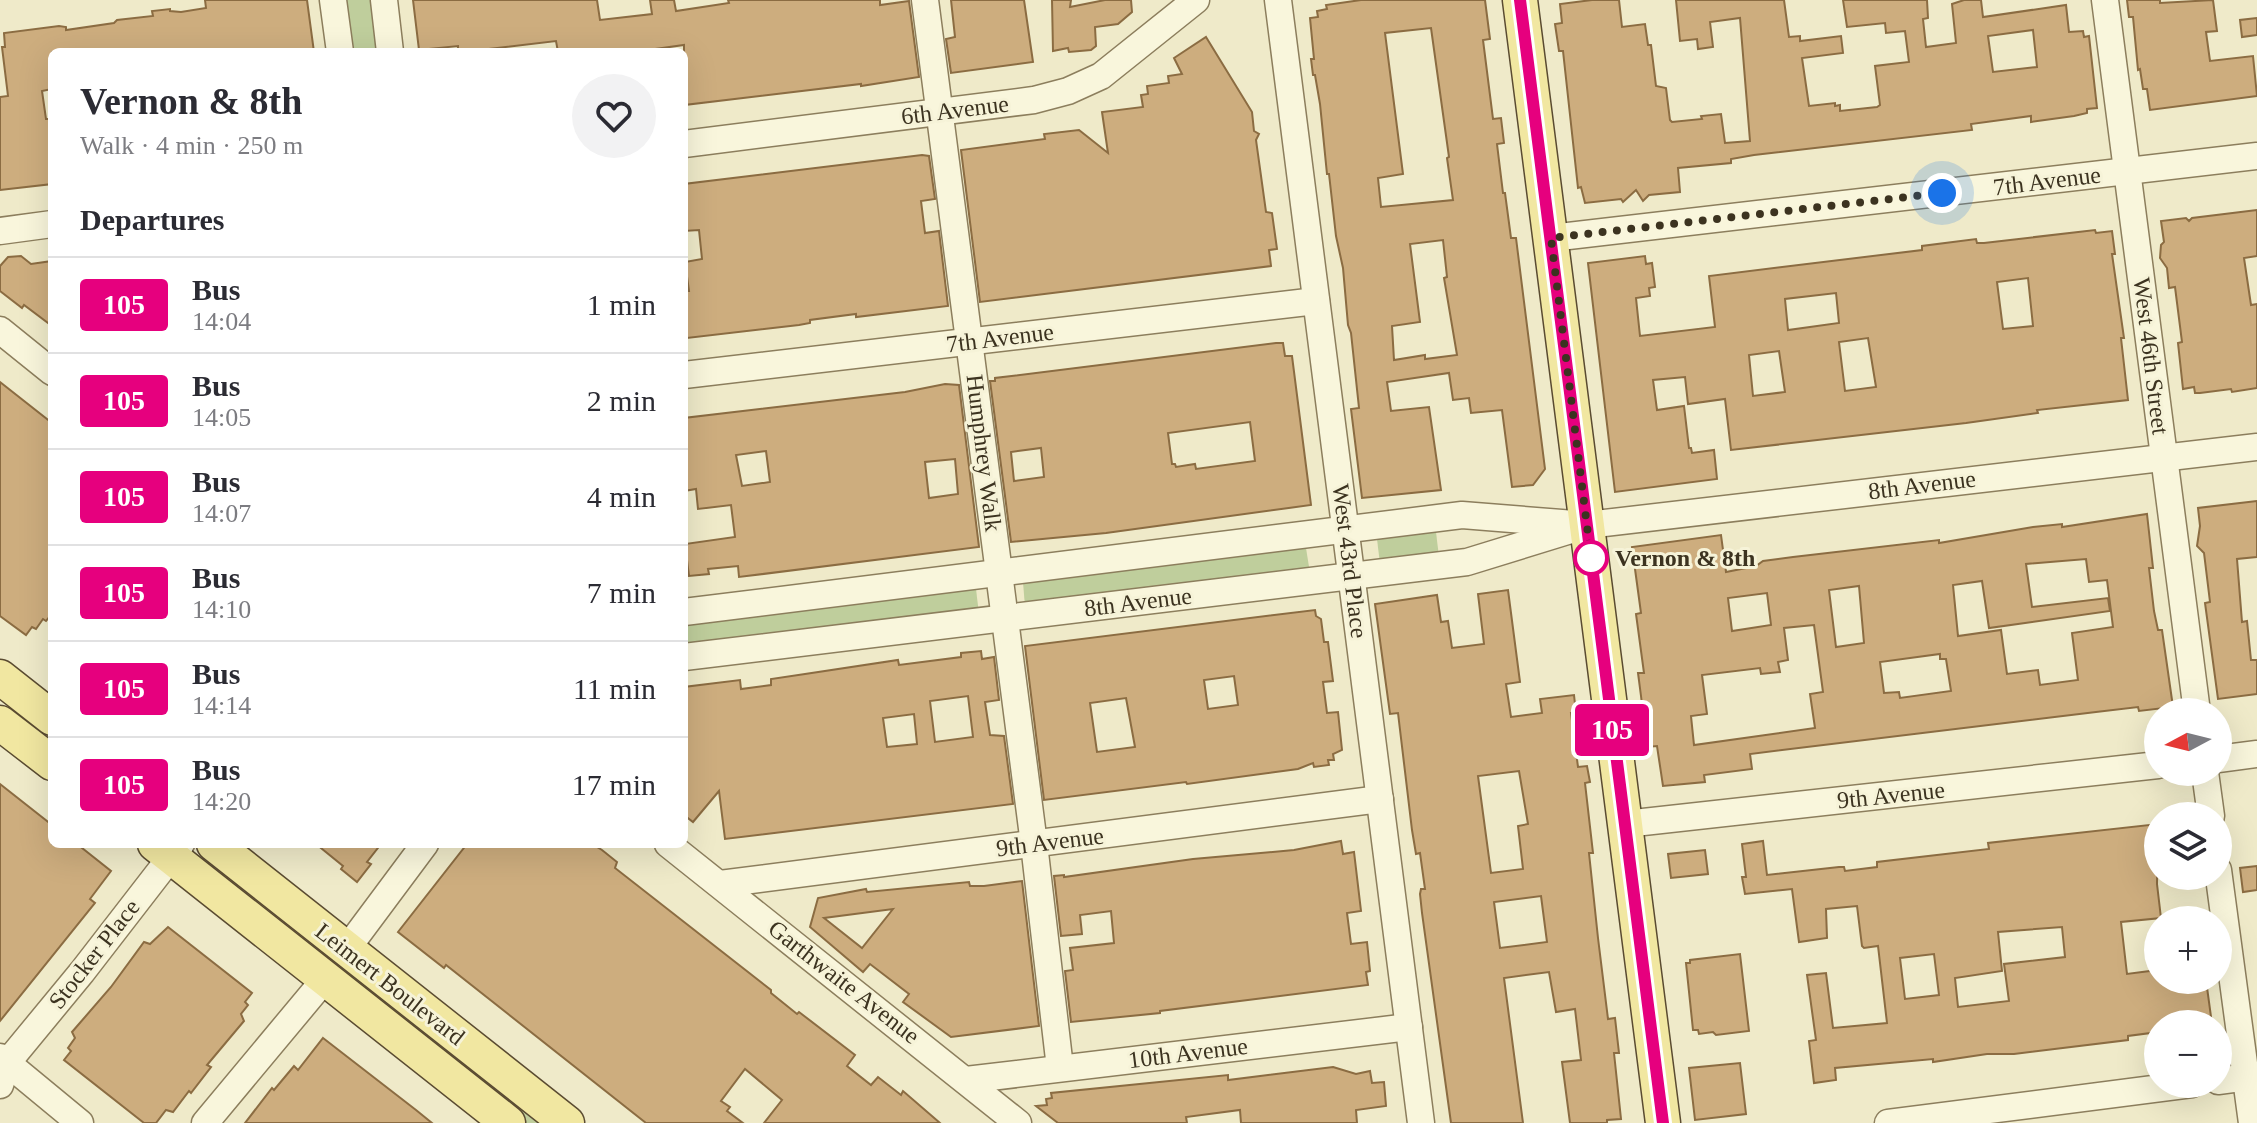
<!DOCTYPE html>
<meta charset="utf-8">
<style>
:root{--surface:#fff;--page:#f2f2f3;--text:#2b2b33;--muted:#7c7c81;--line:#e1e1e2}
body{margin:0;font-family:"Times New Roman",serif;background:var(--page);color:var(--text);height:100vh;display:flex;flex-direction:column;font-size:30px;white-space:nowrap}
*{box-sizing:border-box;margin:0}
p{font-size:26px;color:var(--muted)}
.icon{flex:none;width:44px;height:44px;fill:none;stroke:currentColor;stroke-width:2;stroke-linecap:round;stroke-linejoin:round}
.map{position:relative;flex:1;overflow:hidden}
.details{position:absolute;left:48px;top:48px;width:640px;height:800px;display:flex;flex-direction:column;background:var(--surface);border-radius:12px;box-shadow:0 8px 32px #0002}
.details>*{flex:none}
.badge{padding:0 16px;border-radius:6px;font-size:28px;line-height:52px}
.needle{width:52px;rotate:263deg}
.controls{position:absolute;left:2144px;top:698px;display:grid;gap:16px}
.controls a{display:grid;place-items:center;width:88px;height:88px;border-radius:50%;background:var(--surface);box-shadow:0 8px 32px #0002;font-size:40px}
.you{position:absolute;width:40px;height:40px;margin:-20px;border:6px solid #fff;border-radius:50%;background:#1a73e8;box-shadow:0 0 0 12px #1a73e833}
.map>.badge{position:absolute;translate:-50% -50%;box-shadow:0 0 0 4px #fff}
h2{padding:0 32px;font-size:30px;line-height:72px}
.round{display:grid;place-items:center;flex:none;width:84px;height:84px;border-radius:42px;background:var(--page)}
.head{display:flex;align-items:center;justify-content:space-between;height:136px;padding:0 32px}
h1{font-size:38px;font-weight:800;line-height:60px}
ul{padding:0;list-style:none}
li{display:flex;align-items:center;gap:24px;height:96px;padding:0 32px;border-top:2px solid var(--line)}
li div{flex:1}
li b{display:block;font-size:30px}
li em{font-style:normal}
li .badge{min-width:88px;font-weight:700;text-align:center}
.map>svg:first-child{display:block}
.green{fill:#bfce9c}
.building{fill:#cdad7e;stroke:#8b6c42;stroke-width:2;fill-rule:evenodd}
.lines{fill:none;stroke-linecap:round;stroke-linejoin:round}
.minor-casing{stroke:#8c7e5d;stroke-width:29}
.major-casing{stroke:#5a4b31;stroke-width:37}
.minor{stroke:#f9f6dc;stroke-width:26}
.major{stroke:#f1e7a1;stroke-width:34}
.line-casing{stroke:#fff;stroke-width:18}
.line{stroke:#e6007e;stroke-width:12}
.walk{stroke:#3c3320;stroke-width:8;stroke-dasharray:0 14.4}
.stop-dot{fill:#fff;stroke:#e6007e;stroke-width:4}
.labels{text-anchor:middle;dominant-baseline:central;stroke-width:6;stroke-linejoin:round;paint-order:stroke}
.street-label{font-size:24px;fill:#3c3320;stroke:#f6f3d8}
.stop-label{font-size:24px;font-weight:bold;fill:#3c3320;stroke:#f6f3d8;text-anchor:start}
</style>
<div class="map">
<svg width="2257" height="1123" viewBox="0 0 2257 1123">
<rect width="100%" height="100%" fill="#efeac9"/>
<g class="green">
<path d="M346,0H371L378,52H352Z"/>
<path d="M1436,532L1439,557L1380,564L1377,539Z"/>
<path d="M1306,548L1310,573L1025,607L1023,582Z"/>
<path d="M976,589L979,614L684,650V625Z"/>
<path d="M312,943L549,1123H526L307,950Z"/>
</g>
<g class="building">
<path d="M205,0H307L314,52H52V89L42,91L46,119H52V184L0,190V97L8,96L2,47H5L4,33L59,26L66,27V30L114,23L117,20L153,16L152,11L170,9V11L181,12L206,8Z"/>
<path d="M413,0H597L600,20L652,14L650,0H674L676,11L729,3L728,0H880V5L909,1L919,77L861,86V84L684,105V45L634,52H558L556,41L463,52H458V46L419,50Z"/>
<path d="M951,0H1024L1033,62L951,73L946,39L955,37Z"/>
<path d="M1052,0H1071L1070,7L1105,0H1131L1132,12L1118,24L1095,27L1096,46L1091,50L1069,52L1068,48L1053,51Z"/>
<path d="M1361,0H1485L1490,39L1483,40L1493,119L1501,118L1504,143L1497,144L1503,193H1505L1511,238H1516L1545,469L1533,485L1512,487L1502,410L1471,413L1469,398L1453,400L1449,373L1387,382L1391,411L1429,407L1441,490L1362,498L1351,409L1359,408L1351,333L1348,325L1343,268L1336,236L1329,174H1327L1320,104L1315,75H1313L1311,59H1314L1310,18L1318,17L1317,11L1327,9L1326,5ZM1431,28L1449,157L1447,158L1453,200L1381,207L1378,178L1403,174L1385,33ZM1443,240L1447,277L1444,278L1457,355L1425,359V355L1394,360L1392,326L1420,322L1410,244Z"/>
<path d="M1592,0H1619L1622,27L1645,24L1648,45H1651L1656,86L1666,88L1670,120L1672,122L1702,119L1701,116L1721,114L1725,143L1750,141L1740,18L1710,22L1713,47L1698,49L1697,39L1680,41L1676,0H1784L1789,37L1800,36V41L1841,36L1843,53L1802,58L1809,106L1835,103V106L1840,105V111L1877,107L1880,105L1875,66L1909,62L1905,31L1886,33L1885,23L1847,27L1843,0H1927L1928,18L1923,19L1926,47L1956,43L1952,4L1964,0H1981L1983,17L2066,5L2069,32L2083,31L2084,37L2089,36L2097,108L2087,109V113L2074,116L2031,122V116L1971,124L1972,130L1754,155L1731,159V163L1678,168L1680,192L1649,195L1643,201L1636,190L1623,202L1621,199L1585,203L1581,187L1578,188L1563,51H1559L1555,24L1562,23L1560,4ZM2033,30L2037,67L1993,72L1988,36Z"/>
<path d="M2127,0H2160V3L2213,0L2217,31L2206,32L2210,61L2253,56L2257,96L2150,110L2147,89H2143L2140,69L2138,70L2133,17H2129Z"/>
<path d="M2257,18V35L2242,37L2240,20Z"/>
<path d="M1206,37L1252,112L1254,131L1259,134L1256,140L1266,212L1272,213L1277,249L1269,250L1271,266L980,302L961,150L1045,139L1044,134L1079,130L1108,153L1102,112L1143,107L1141,95L1148,94L1147,86L1169,83L1168,76L1182,74L1174,58Z"/>
<path d="M922,155L929,156L935,199L921,201L925,233L939,231L948,306L856,317V314L810,320V323L799,325L687,338L684,333V291H689L685,262L702,259L699,230L684,231V184Z"/>
<path d="M2257,210V256L2244,258L2251,305L2257,304V388L2232,392L2231,389L2200,393H2195L2194,387L2183,389L2178,343L2182,342L2175,287L2169,288L2167,268L2160,258L2161,245L2164,242L2161,221L2186,218L2189,221L2192,218Z"/>
<path d="M2095,230L2096,233L2112,231L2115,254H2112L2124,338H2121L2128,400L2037,410L2038,413L1966,423L1731,450L1725,399L1688,404L1685,377L1653,380L1657,410L1684,406L1689,448H1691L1692,453L1714,450L1717,479L1615,492L1588,263L1645,256L1646,264L1652,263L1655,287L1649,288L1650,296L1636,298L1640,336L1715,327L1709,276L1922,250V246L1976,239L1977,243H1984ZM2028,278L2033,326L2003,329L1997,282ZM1836,293L1839,323L1788,330L1785,299ZM1868,338L1876,387L1845,391L1839,342ZM1779,351L1785,392L1753,396L1749,355Z"/>
<path d="M21,256L31,264L52,261V326L24,305L22,308L0,291V266L8,257Z"/>
<path d="M1276,343H1283L1285,356H1292L1311,505L1106,533L1011,542L990,381H995V378ZM1250,422L1255,461L1196,469L1195,464L1176,467L1175,464H1172L1168,433ZM1041,448L1044,477L1014,481L1011,452Z"/>
<path d="M0,382L52,423V614L46,621L43,619L36,629L32,627L26,635L0,616Z"/>
<path d="M945,384L959,385L979,547L739,577L738,566L708,569L709,574L689,576L685,544L735,537L731,505L698,509L696,489L684,491V418L905,392ZM766,451L770,482L742,486L736,455ZM955,459L958,494L929,498L925,462Z"/>
<path d="M2257,501V557L2237,559L2242,622L2247,621L2251,660H2257V694L2218,699L2205,603L2210,602L2204,553L2197,546L2200,526L2198,508Z"/>
<path d="M2147,514L2153,568H2149L2154,611L2158,630H2162L2173,707L2139,711L2138,707L2096,712L1750,754L1752,769L1704,775L1705,782L1663,786L1657,746L1647,747L1641,696L1638,673H1644L1636,614L1641,613L1632,547L1721,535L1726,572L1756,566L1763,561L1793,557L1939,540V543L2033,527L2062,524V527ZM2086,559L2089,582L2107,580L2113,627L2072,633L2078,680L2040,685L2038,670L2007,674L2001,630L1958,636L1953,585L1982,581L1989,628L2110,611L2108,598L2032,607L2026,564ZM1859,586L1864,643L1836,647L1829,590ZM1767,593L1771,625L1732,631L1728,598ZM1814,625L1823,692L1810,694L1815,728L1694,745L1691,716L1707,714L1702,675L1760,668L1761,674L1780,672L1778,662L1788,660L1784,628ZM1940,654V659H1946L1951,691L1900,698L1899,692L1884,693L1880,662Z"/>
<path d="M1508,590L1520,682L1506,684L1511,717L1542,713L1540,699L1574,695L1576,713H1571L1578,767L1587,766L1590,782L1585,783L1593,853H1589L1598,938L1608,1019L1615,1018L1619,1053H1614L1621,1119L1607,1120V1123H1570L1562,1062L1581,1060L1575,1009L1556,1012L1549,972L1504,978L1523,1123H1451L1422,913L1420,894L1421,889H1425L1420,853L1416,854L1412,830L1398,713L1390,714L1375,604L1437,595L1441,622L1448,621L1452,648L1484,644L1478,594ZM1519,771L1528,824L1518,826L1523,869L1491,873L1478,776ZM1541,896L1547,942L1500,948L1494,902Z"/>
<path d="M1315,610L1316,616L1321,619L1324,642H1328L1333,681L1323,682L1327,713L1338,712L1342,750L1333,754L1334,760H1328L1329,765L1314,767L1313,763L1298,769L1187,784L1186,782L1044,800L1025,646ZM1234,676L1238,705L1208,709L1204,680ZM1126,698L1135,747L1097,752L1090,703Z"/>
<path d="M981,651L982,659L994,657L999,700L985,702L990,735L1004,736L1013,804L725,839L719,791L693,822L684,815V687L740,680L741,689L771,685V679L805,674L898,660L899,665L961,657V653ZM968,696L973,737L935,742L930,701ZM914,714L917,744L887,747L883,718Z"/>
<path d="M0,784L52,825V844H77L111,871L90,899L95,903L0,1021Z"/>
<path d="M2158,824L2157,884L2161,918L2121,922L2127,974L2158,970V980H2206L2212,1024H2158V1032L2128,1036V1040L2014,1054H1987L1933,1062V1059L1835,1068L1836,1080L1814,1083L1809,1041L1816,1040L1807,975L1826,973L1833,1028L1887,1023L1878,946L1864,948L1862,946L1857,906L1826,909L1827,938L1799,942L1792,889L1745,894L1742,877H1746L1742,844L1763,841L1767,875L1839,867H1844L1845,871L1877,867V862L1989,849L1988,843ZM2062,927L2065,957L2004,964L2009,1001L1958,1007L1955,978L2002,971L1998,932ZM1934,954L1939,995L1905,999L1900,958Z"/>
<path d="M1341,841L1343,854L1354,852L1361,911L1347,913L1351,944L1367,942L1370,971L1366,972L1368,985L1160,1011V1013L1071,1022L1065,971L1073,970L1070,948L1114,943L1111,911L1080,915L1082,934L1061,936L1054,876L1064,875V877L1193,859L1294,850Z"/>
<path d="M316,844H381L367,862L371,864L357,882L341,869L343,866Z"/>
<path d="M467,844H592L602,850L617,862L615,868L771,990V993L797,1014L799,1012L855,1055L847,1066L871,1085L878,1077L901,1095L903,1091L940,1123H764L782,1100L745,1069L721,1101L730,1107L727,1111L743,1123H646L446,965L444,968L398,932Z"/>
<path d="M1705,850L1708,874L1671,878L1668,854Z"/>
<path d="M2257,866V890L2243,892L2240,868Z"/>
<path d="M1022,881L1039,1026L951,1037L903,1002L909,994L870,964L863,972L810,927L818,898L866,889L867,892L969,882L970,886H984ZM893,909L862,948L824,918Z"/>
<path d="M168,927L252,993L245,1002L248,1005L241,1014L244,1021L207,1065L211,1067L191,1093L189,1091L173,1112L166,1110L156,1123H144L64,1060L71,1051L68,1048L75,1038L72,1032L111,987L144,942L150,944Z"/>
<path d="M1740,954L1749,1031L1716,1035L1713,1032L1699,1034L1698,1030H1693L1686,963H1690V960Z"/>
<path d="M323,1038L416,1110L432,1123H245L272,1088L274,1090L294,1066L298,1070Z"/>
<path d="M1740,1063L1746,1114L1695,1120L1689,1068Z"/>
<path d="M1333,1067L1356,1074L1370,1071L1372,1083L1384,1082L1386,1106L1356,1110L1357,1123H1241L1240,1110L1186,1117L1187,1123H1058L1036,1106L1047,1105L1046,1099L1052,1098L1051,1093L1228,1075V1080Z"/>
</g>
<g class="lines">
<g class="minor-casing">
<g id="minor">
<path d="M333,0L340,52"/>
<path d="M384,0L390,52"/>
<path d="M925,0L1034,844L1060,1068"/>
<path d="M1278,0L1421,1123"/>
<path d="M2105,0L2197,712"/>
<path d="M684,144L1034,100L1068,91L1101,76L1196,0"/>
<path d="M0,231L52,224"/>
<path d="M1551,238L2257,156"/>
<path d="M0,330L52,372"/>
<path d="M684,375L1316,301"/>
<path d="M684,612L1462,515L1587,525L2257,447"/>
<path d="M684,657L1467,562L1574,529"/>
<path d="M2218,759L2257,754"/>
<path d="M2205,772L2211,816"/>
<path d="M1625,824L2158,765"/>
<path d="M668,844L1018,1123"/>
<path d="M2218,870L2252,1123"/>
<path d="M720,884L1380,799"/>
<path d="M346,950L425,844"/>
<path d="M0,1057L80,1123"/>
<path d="M966,1080L1409,1027"/>
<path d="M2218,1081L2257,1076"/>
<path d="M0,1085L7,1063L82,972L181,844"/>
<path d="M205,1123L325,979"/>
<path d="M1888,1123L2192,1084"/>
</g>
</g>
<g class="major-casing">
<g id="major">
<path d="M1520,0L1663,1123"/>
<path d="M0,677L52,718"/>
<path d="M0,723L52,763"/>
<path d="M155,844L508,1123"/>
<path d="M214,844L567,1123"/>
</g>
</g>
<use href="#minor" class="minor"/>
<use href="#major" class="major"/>
</g>
<g class="lines">
<g class="line-casing">
<path id="line" d="M1520,0L1663,1123"/>
</g>
<use href="#line" class="line"/>
<path class="walk" d="M1591,558L1551,238L1942,193"/>
</g>
<circle class="stop-dot" cx="1591" cy="558" r="16"/>
<g class="labels">
<g class="street-label">
<text transform="translate(955 110) rotate(-7)">6th Avenue</text>
<text transform="translate(2047 181) rotate(-7)">7th Avenue</text>
<text transform="translate(1000 338) rotate(-7)">7th Avenue</text>
<text transform="translate(2151 356) rotate(83)">West 46th Street</text>
<text transform="translate(984 453) rotate(83)">Humphrey Walk</text>
<text transform="translate(1922 485) rotate(-7)">8th Avenue</text>
<text transform="translate(1350 561) rotate(83)">West 43rd Place</text>
<text transform="translate(1138 602) rotate(-7)">8th Avenue</text>
<text transform="translate(1891 795) rotate(-6)">9th Avenue</text>
<text transform="translate(1050 842) rotate(-7)">9th Avenue</text>
<text transform="translate(94 954) rotate(-52)">Stocker Place</text>
<text transform="translate(844 982) rotate(38)">Garthwaite Avenue</text>
<text transform="translate(390 984) rotate(38)">Leimert Boulevard</text>
<text transform="translate(1188 1053) rotate(-7)">10th Avenue</text>
</g>
<g class="stop-label">
<text x="1615" y="558">Vernon &amp; 8th</text>
</g>
</g>
</svg>
<div class="controls">
<a><svg class="needle" viewBox="-14 -14 28 28"><path d="M0-13l5 13h-10z" fill="#e53935"/><path d="M0 13l5-13h-10z" fill="#7c7c81"/></svg></a>
<a><svg class="icon" aria-label="layers" viewBox="0 0 24 24"><path d="M12 4l9 5-9 5-9-5zM3 14l9 5 9-5"/></svg></a>
<a>+</a>
<a>−</a>
</div>
<div class="you" style="left:1942px;top:193px"></div>
<b class="badge" style="left:1612px;top:730px;background:#e6007e;color:#fff">105</b>
<section class="details">
<div class="head"><div><h1>Vernon &amp; 8th</h1><p>Walk · 4 min · 250 m</p></div><a class="round"><svg class="icon" aria-label="heart" viewBox="0 0 24 24"><path d="M12 20l-8-8c-3-5 5-10 8-4 3-6 11-1 8 4z"/></svg></a></div>
<h2>Departures</h2>
<ul>
<li><span class="badge" style="background:#e6007e;color:#fff">105</span><div><b>Bus</b><p>14:04</p></div><em>1 min</em></li>
<li><span class="badge" style="background:#e6007e;color:#fff">105</span><div><b>Bus</b><p>14:05</p></div><em>2 min</em></li>
<li><span class="badge" style="background:#e6007e;color:#fff">105</span><div><b>Bus</b><p>14:07</p></div><em>4 min</em></li>
<li><span class="badge" style="background:#e6007e;color:#fff">105</span><div><b>Bus</b><p>14:10</p></div><em>7 min</em></li>
<li><span class="badge" style="background:#e6007e;color:#fff">105</span><div><b>Bus</b><p>14:14</p></div><em>11 min</em></li>
<li><span class="badge" style="background:#e6007e;color:#fff">105</span><div><b>Bus</b><p>14:20</p></div><em>17 min</em></li>
</ul>
</section>
</div>
